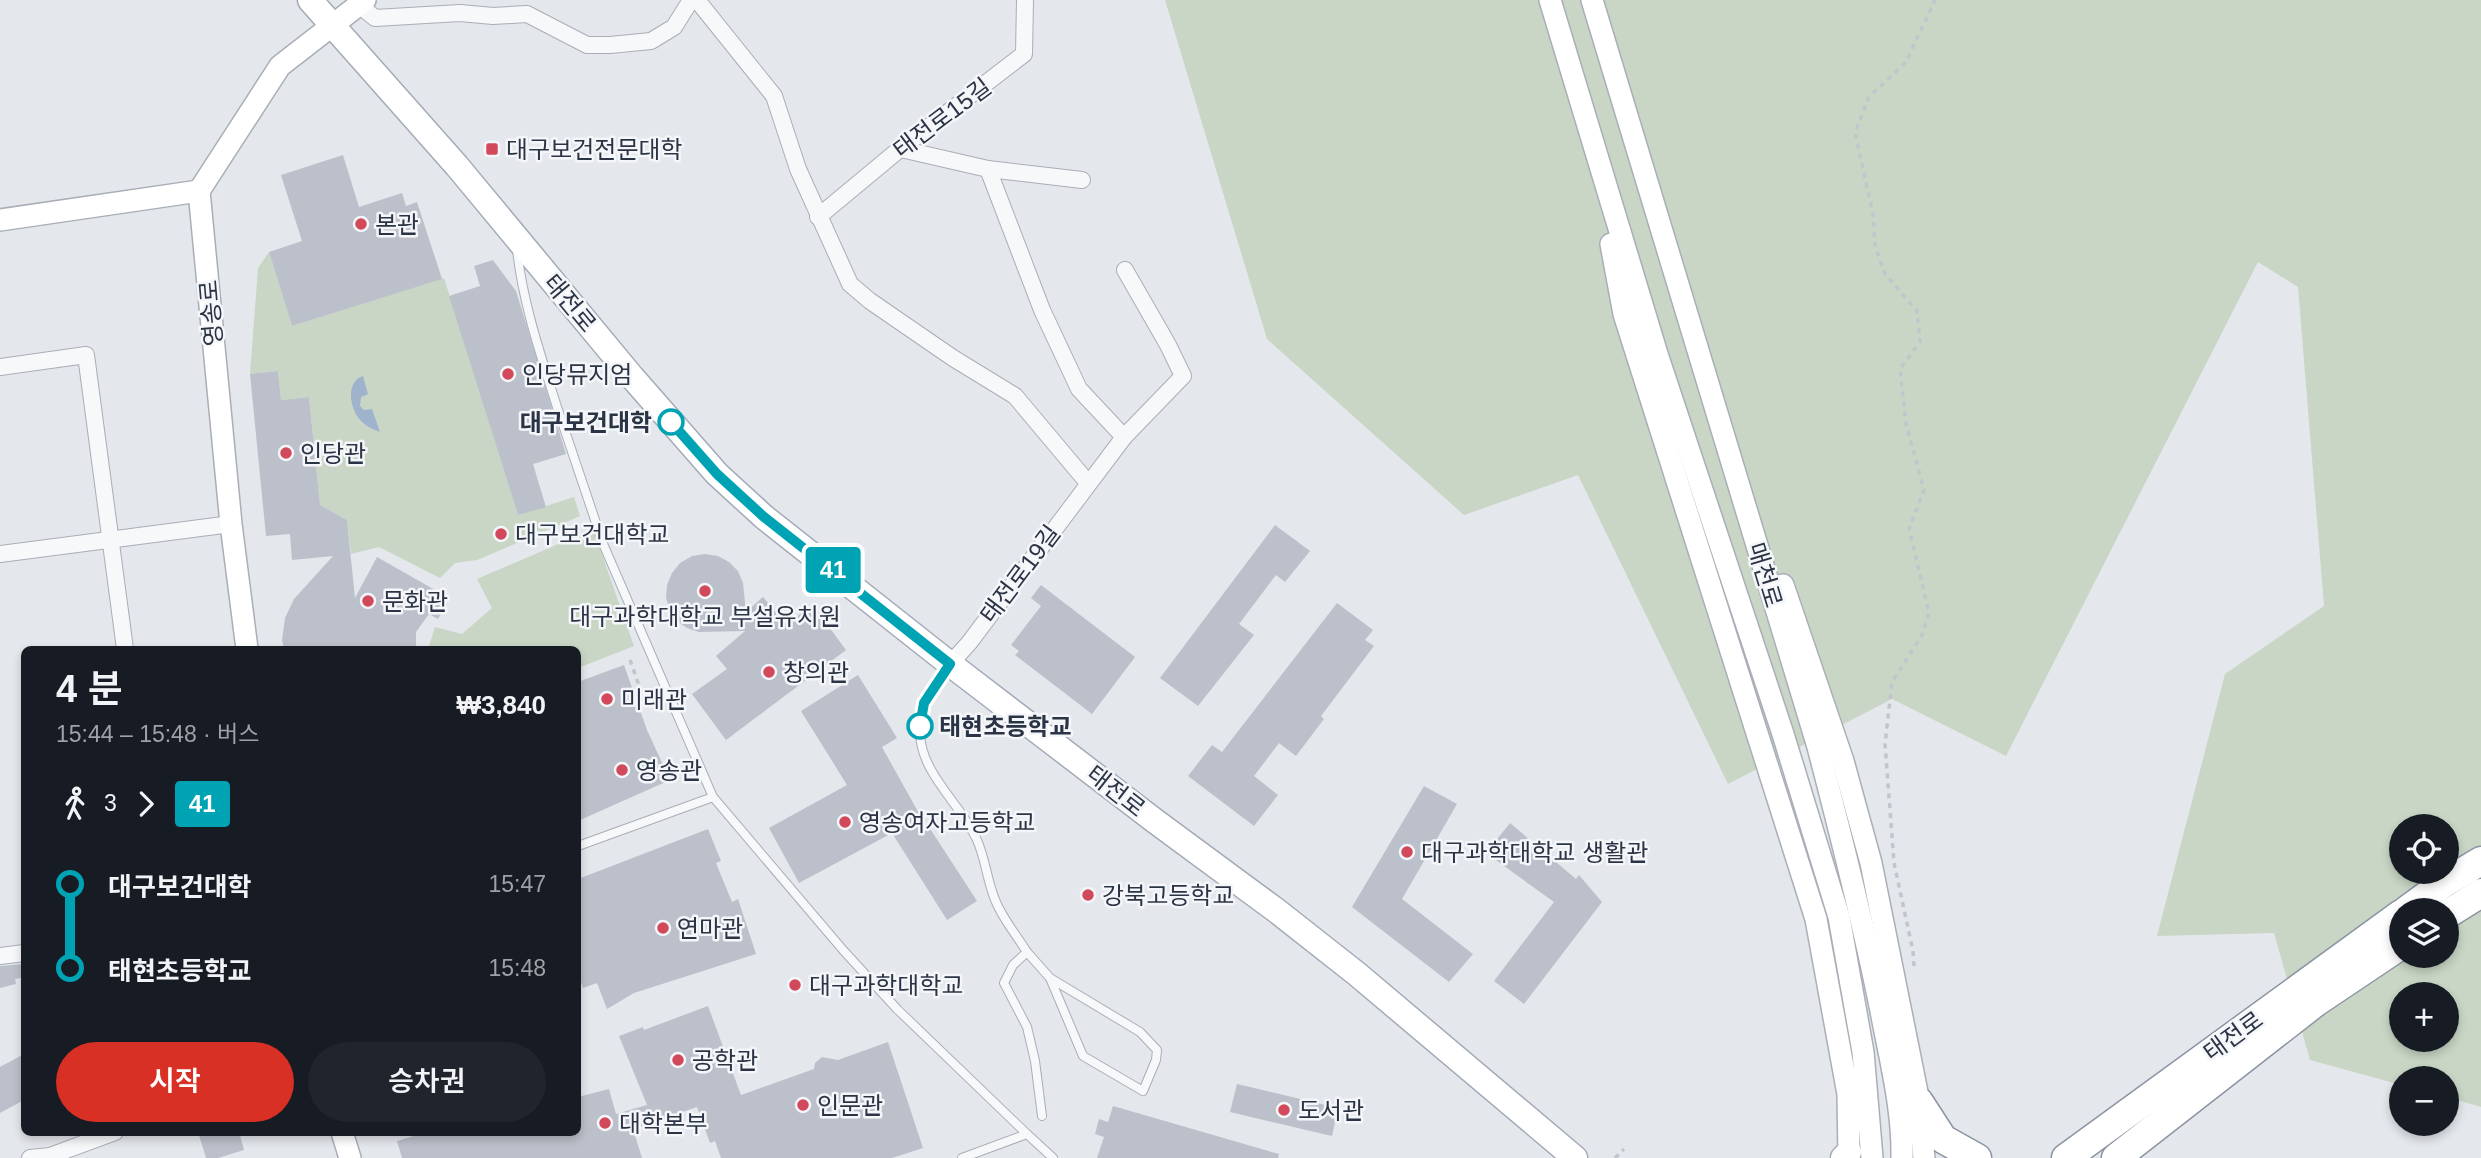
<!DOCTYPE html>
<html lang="ko">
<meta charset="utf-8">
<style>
:root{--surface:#171b24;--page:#20242c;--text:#f1f3f6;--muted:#9ea1a6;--accent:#d93025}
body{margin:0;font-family:Arial,"Noto Sans KR",sans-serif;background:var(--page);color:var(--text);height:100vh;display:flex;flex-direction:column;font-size:26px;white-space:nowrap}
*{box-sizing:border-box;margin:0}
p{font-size:23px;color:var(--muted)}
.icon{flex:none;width:38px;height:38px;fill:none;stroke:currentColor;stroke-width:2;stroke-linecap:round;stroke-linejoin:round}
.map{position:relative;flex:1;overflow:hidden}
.sheet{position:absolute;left:21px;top:646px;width:560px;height:490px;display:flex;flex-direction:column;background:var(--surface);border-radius:10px;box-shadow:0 4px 10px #0003}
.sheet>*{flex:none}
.badge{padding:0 14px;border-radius:5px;font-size:24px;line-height:46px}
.fabs{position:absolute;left:2389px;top:814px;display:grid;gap:14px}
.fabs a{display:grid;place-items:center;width:70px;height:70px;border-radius:50%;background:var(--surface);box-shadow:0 4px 10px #0003;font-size:35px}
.map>.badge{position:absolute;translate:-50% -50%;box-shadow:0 0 0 4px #fff}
.legs{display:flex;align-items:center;gap:10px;height:77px;padding:0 35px;font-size:23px}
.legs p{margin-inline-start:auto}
.head{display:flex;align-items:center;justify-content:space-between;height:119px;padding:0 35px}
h1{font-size:38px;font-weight:600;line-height:52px}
.action{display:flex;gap:14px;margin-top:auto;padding:14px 35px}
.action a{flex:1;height:80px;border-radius:42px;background:var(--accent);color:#fff;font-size:28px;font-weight:600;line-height:80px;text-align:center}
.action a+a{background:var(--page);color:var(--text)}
ul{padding:0 35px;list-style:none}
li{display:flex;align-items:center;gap:24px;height:84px;font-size:26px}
li i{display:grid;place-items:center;width:10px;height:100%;margin:0 9px;background:currentColor}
li i::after{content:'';width:18px;height:18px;margin:-9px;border:5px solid;border-radius:50%;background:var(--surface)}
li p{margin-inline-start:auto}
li:first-child i{background:linear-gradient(#0000 50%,currentColor 0)}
li:last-child i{background:linear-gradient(currentColor 50%,#0000 0)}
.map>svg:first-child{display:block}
.green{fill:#c9d6c5;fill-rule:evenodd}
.water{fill:#9fb4cc}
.building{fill:#bbc0ca}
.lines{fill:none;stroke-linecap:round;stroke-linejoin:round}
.lane-casing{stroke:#a9aeb7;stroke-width:10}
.street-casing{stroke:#a9aeb7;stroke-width:18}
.secondary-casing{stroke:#a9aeb7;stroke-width:24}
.primary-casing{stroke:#a3abb8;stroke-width:27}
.highway-casing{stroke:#8b94a3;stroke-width:31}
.path{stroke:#c2c5cb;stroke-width:3.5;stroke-dasharray:5 5;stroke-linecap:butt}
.lane{stroke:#f7f8fa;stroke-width:8}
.street{stroke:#f7f8fa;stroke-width:16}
.secondary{stroke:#fff;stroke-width:21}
.primary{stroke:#fff;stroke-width:24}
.highway{stroke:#fff;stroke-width:28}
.line-1-casing{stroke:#fff;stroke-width:16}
.line-1{stroke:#00a3b4;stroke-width:10}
.poi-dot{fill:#d1495b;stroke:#f4f6f9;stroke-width:2.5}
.stop-1-dot{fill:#fff;stroke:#00a3b4;stroke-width:3.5}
.labels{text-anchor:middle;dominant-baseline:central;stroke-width:5;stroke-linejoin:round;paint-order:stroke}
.street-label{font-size:24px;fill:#2b3445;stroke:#f4f6f9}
.poi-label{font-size:24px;fill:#2b3445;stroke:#f4f6f9;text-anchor:start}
.stop-label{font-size:24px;font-weight:bold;fill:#2b3445;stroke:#f4f6f9;text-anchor:end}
</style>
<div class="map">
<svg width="2481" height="1158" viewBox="0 0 2481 1158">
<rect width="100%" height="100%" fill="#e4e7ec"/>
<g class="green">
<path d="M1165,0H2481V1107L2447,1097L2446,1078H2401V1085L2310,1060L2274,933L2157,936L2225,674L2324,606L2298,287L2258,262L2006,756L1892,699L1728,784L1578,475L1464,515L1267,339ZM2401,826H2446V872H2401ZM2401,910H2446V956H2401ZM2401,994H2446V1040H2401Z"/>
<path d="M269,252L292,326L444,278L518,515L574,497L580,516L477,560L455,563L440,578L379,547L351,554L347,520L320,505L309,397L281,400L278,371L250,374L258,268Z"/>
<path d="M593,529L634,646L578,668V649H428L435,627L462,634L492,608L477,579Z"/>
</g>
<path class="water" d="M363,376L368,394L361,397L360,406L364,410L372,409L380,432C372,429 366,426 360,420C350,408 345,382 363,376Z"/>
<g class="building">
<path d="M343,155L359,207L402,193L406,206L417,202L442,279L292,326L269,252L302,241L281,175Z"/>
<path d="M493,260L516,291L566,454L533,464L546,507L518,515L449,296L480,286L474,266Z"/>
<path d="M278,371L281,400L309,397L320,505L347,520L355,598L377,557L442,594L438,598L447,604L438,619L429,614L416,632V649H284L282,640L285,618L294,599L333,556L292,560L290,534L266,536L250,374Z"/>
<path d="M1275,525L1310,551L1285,582L1276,575L1239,624L1254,635L1198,706L1160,678Z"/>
<path d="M705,554L718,556L729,562L738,571L743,583L746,612L763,597L786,624L813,605L846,650L726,740L692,694L727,669L716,656L745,631L699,632L687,628L677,621L670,610L666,598L667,585L672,573L680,563L692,556Z"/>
<path d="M1041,585L1135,657L1092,714L1015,655L1019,651L1011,645L1041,606L1031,598Z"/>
<path d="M1337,603L1373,630L1365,640L1374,646L1321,716L1324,719L1296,756L1279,743L1254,776L1278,795L1254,826L1188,776L1212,745L1222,752Z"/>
<path d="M624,665L647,730L670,780L578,821V682Z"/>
<path d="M858,675L897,738L882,747L926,826L927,824L977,901L947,920L892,833L799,883L769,828L847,785L801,711Z"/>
<path d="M1424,786L1457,804L1402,899L1473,954L1449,982L1352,907Z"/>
<path d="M1510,823L1576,879L1579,875L1602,902L1524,1004L1494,981L1554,902L1486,853Z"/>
<path d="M708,829L721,861L716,863L732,902L738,899L756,954L634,993L607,1009L597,983L583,988L578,973V879Z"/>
<path d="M24,964V977L15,979L16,984L0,988V966Z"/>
<path d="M708,1006L741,1095L814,1069L815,1063L822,1057L838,1060L888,1042L923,1148L892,1158H721L715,1141L710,1143L697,1107L633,1129L642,1158H402L397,1141L427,1132H578V1097L609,1089L616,1114L647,1105L619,1036L643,1027L644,1030Z"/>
<path d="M24,1054V1100L0,1113V1067Z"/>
<path d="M1237,1084L1338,1108L1332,1136L1230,1112Z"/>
<path d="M1113,1106L1279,1154L1278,1158H1097L1104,1137L1095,1134L1099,1119L1108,1122Z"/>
<path d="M198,1132H239L244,1150L218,1158H206Z"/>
</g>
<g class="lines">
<g class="lane-casing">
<g id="lane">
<path d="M517,250C523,304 541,356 557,407C573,454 588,500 604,546L713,797L843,950L897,1009L1027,1134L962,1158"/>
<path d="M949,666C935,687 918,707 920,733C921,774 961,804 977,840C986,860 987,882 996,902C1003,919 1017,936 1027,952L1013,965L1004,983L1027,1027L1035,1061L1042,1116"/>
<path d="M578,846L713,797"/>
<path d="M1027,952L1050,978L1140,1032L1157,1050L1156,1060L1143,1091L1083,1056L1050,978"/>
<path d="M1027,1134L1053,1158"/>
</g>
</g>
<g class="street-casing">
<g id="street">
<path d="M697,0L774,96L798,169L850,284L870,301L953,358L1015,396L1088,483"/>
<path d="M359,5L375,18L460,13L493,16L527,14L587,45H610L651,41L674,27L691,0"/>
<path d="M901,149L988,169L1082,180"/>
<path d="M988,169L1042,310L1079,389L1124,437"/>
<path d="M818,217L895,153L1024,54L1025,0"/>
<path d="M0,367L86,355L125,649"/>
<path d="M0,554L231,524"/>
<path d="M950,664L969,643L1124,437L1183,376L1168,345L1125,270"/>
<path d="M0,956L24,953"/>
<path d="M30,1158L50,1156L115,1132"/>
</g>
</g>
<g class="secondary-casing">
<g id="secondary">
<path d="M1550,0L1657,354L1783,734L1839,917L1863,1052L1872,1158"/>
<path d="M1592,0L1818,747C1841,835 1863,922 1881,1011C1890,1059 1903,1109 1902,1158"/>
<path d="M0,220L199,191"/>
<path d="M1611,244L1624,314L1816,919L1848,1094L1849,1158"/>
<path d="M1783,585L1843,761L1871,863L1919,1102L1924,1158"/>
<path d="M247,649L231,524L199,191L280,66L365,0"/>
<path d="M342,1132L350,1158"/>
</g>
</g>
<g class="primary-casing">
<g id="primary">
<path d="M310,0L457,166L632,377L717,474L764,517L950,664L1155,821L1277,911L1357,974L1575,1158"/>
<path d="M1843,1158L1849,1152"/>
</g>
</g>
<g class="highway-casing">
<g id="highway">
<path d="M2407,910L2444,883L2481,861"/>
<path d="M2446,915L2481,893"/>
<path d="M1919,1102L1943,1139L1977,1158"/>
<path d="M2066,1158L2401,914"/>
<path d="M2116,1158L2316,1002L2401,945"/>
</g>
</g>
<g class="path">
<path d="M630,660L646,705"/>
<path d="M1914,966L1913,951L1894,863L1885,744L1892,682L1922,635L1929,613L1909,529L1924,490L1906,424L1900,369L1920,342L1917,311L1885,274L1875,246L1873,214L1855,133L1869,97L1906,62L1935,0"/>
<path d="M1615,1158L1624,1149"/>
</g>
<use href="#lane" class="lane"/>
<use href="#street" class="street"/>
<use href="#secondary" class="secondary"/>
<use href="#primary" class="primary"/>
<use href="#highway" class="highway"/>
</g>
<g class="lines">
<g class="line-1-casing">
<path id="line-1" d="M671,422L717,474L764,517L950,664L924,703L920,726"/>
</g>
<use href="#line-1" class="line-1"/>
</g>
<g class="poi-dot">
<rect x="485" y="142" width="14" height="14" rx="3.5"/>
<circle cx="361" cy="224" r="7"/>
<circle cx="508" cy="374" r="7"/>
<circle cx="286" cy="453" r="7"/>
<circle cx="501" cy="534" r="7"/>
<circle cx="705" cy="591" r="7"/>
<circle cx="368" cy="601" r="7"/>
<circle cx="769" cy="672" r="7"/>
<circle cx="607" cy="699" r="7"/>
<circle cx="622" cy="770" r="7"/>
<circle cx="845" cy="822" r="7"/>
<circle cx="1407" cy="852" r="7"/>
<circle cx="1088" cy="895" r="7"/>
<circle cx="663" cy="928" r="7"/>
<circle cx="795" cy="985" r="7"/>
<circle cx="678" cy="1060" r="7"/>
<circle cx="803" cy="1105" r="7"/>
<circle cx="1284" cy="1110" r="7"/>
<circle cx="605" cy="1123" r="7"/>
</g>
<g class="stop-1-dot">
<circle cx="671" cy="422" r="12"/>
<circle cx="920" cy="726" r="12"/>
</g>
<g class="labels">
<g class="street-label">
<text transform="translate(942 118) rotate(-37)">태전로15길</text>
<text transform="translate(570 303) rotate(50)">태전로</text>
<text transform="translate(211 313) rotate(-95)">영송로</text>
<text transform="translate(1020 574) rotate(-53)">태전로19길</text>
<text transform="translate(1765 575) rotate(73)">매천로</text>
<text transform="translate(1116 791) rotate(38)">태전로</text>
<text transform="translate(2233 1036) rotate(-36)">태전로</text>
</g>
<g class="poi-label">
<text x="506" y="149">대구보건전문대학</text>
<text x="375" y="224">본관</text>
<text x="522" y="374">인당뮤지엄</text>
<text x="300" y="453">인당관</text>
<text x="515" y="534">대구보건대학교</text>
<text x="382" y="601">문화관</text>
<text x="705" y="616" text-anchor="middle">대구과학대학교 부설유치원</text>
<text x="783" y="672">창의관</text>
<text x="621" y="699">미래관</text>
<text x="636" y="770">영송관</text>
<text x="859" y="822">영송여자고등학교</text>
<text x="1421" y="852">대구과학대학교 생활관</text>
<text x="1102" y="895">강북고등학교</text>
<text x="677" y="928">연마관</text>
<text x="809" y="985">대구과학대학교</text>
<text x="692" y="1060">공학관</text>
<text x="817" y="1105">인문관</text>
<text x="1298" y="1110">도서관</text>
<text x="619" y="1123">대학본부</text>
</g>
<g class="stop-label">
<text x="652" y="422">대구보건대학</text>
<text x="939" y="726" text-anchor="start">태현초등학교</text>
</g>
</g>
</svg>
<div class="fabs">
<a><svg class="icon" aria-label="locate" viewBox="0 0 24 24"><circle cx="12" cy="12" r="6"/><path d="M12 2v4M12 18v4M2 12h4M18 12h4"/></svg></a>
<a><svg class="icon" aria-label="layers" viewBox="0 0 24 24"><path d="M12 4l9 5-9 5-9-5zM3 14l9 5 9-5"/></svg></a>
<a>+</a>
<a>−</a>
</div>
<b class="badge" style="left:833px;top:570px;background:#00a3b4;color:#fff">41</b>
<section class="sheet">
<div class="head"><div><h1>4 분</h1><p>15:44 – 15:48 · 버스</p></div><b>₩3,840</b></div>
<div class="legs"><svg class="icon" aria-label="walk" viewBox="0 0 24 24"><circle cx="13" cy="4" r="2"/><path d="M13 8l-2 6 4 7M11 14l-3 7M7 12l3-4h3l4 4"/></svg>3<svg class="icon" aria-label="forward" viewBox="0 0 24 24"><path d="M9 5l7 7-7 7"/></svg><b class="badge" style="background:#00a3b4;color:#fff">41</b></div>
<ul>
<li><i style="color:#00a3b4"></i><b>대구보건대학</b><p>15:47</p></li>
<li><i style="color:#00a3b4"></i><b>태현초등학교</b><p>15:48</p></li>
</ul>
<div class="action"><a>시작</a><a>승차권</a></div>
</section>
</div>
